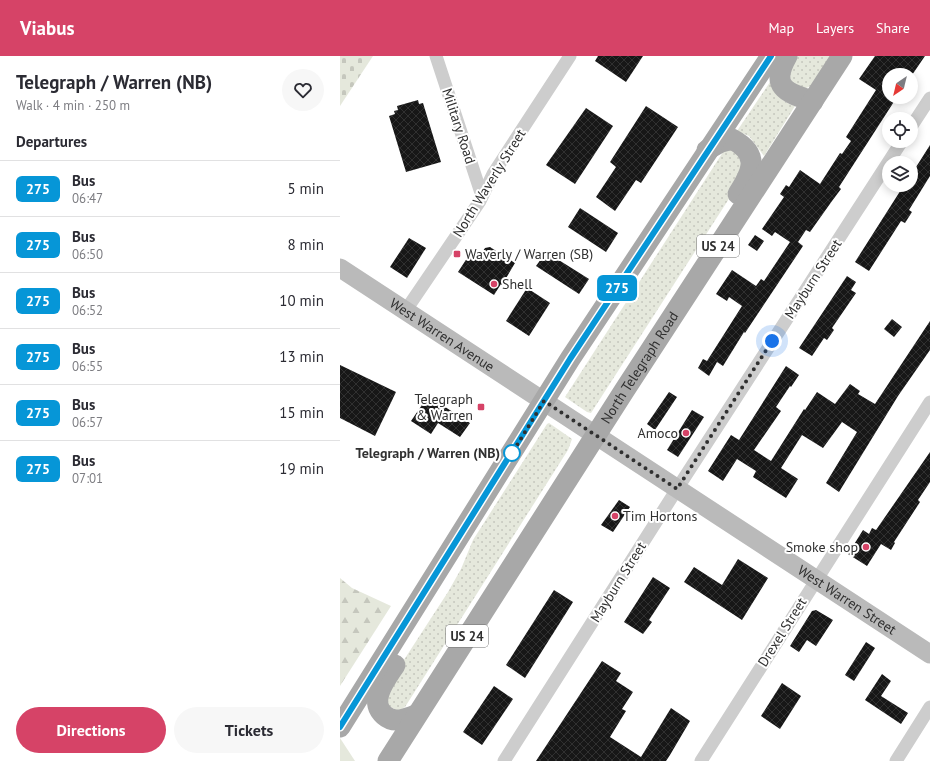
<!DOCTYPE html>
<meta charset="utf-8">
<style>
:root{--surface:#fff;--page:#f7f7f7;--text:#2b2b33;--muted:#7c7c81;--line:#e1e1e2;--accent:#d64367}
body{margin:0;font-family:"PT Sans",sans-serif;background:var(--page);color:var(--text);height:100vh;display:flex;flex-direction:column;font-size:15px;white-space:nowrap}
*{box-sizing:border-box;margin:0}
p{font-size:13px;color:var(--muted)}
.icon{flex:none;width:22px;height:22px;fill:none;stroke:currentColor;stroke-width:2;stroke-linecap:round;stroke-linejoin:round}
.map{position:relative;flex:1;overflow:hidden}
.details{display:flex;flex-direction:column;background:var(--surface);width:340px}
.details>*{flex:none}
.badge{padding:0 8px;border-radius:6px;font-size:14px;line-height:26px}
.needle{width:26px;rotate:215deg}
.fabs{position:absolute;left:542px;top:12px;display:grid;gap:8px}
.fabs a{display:grid;place-items:center;width:36px;height:36px;border-radius:50%;background:var(--surface);box-shadow:0 2px 10px #0003;font-size:20px}
.you{position:absolute;width:20px;height:20px;margin:-10px;border:3px solid #fff;border-radius:50%;background:#1a73e8;box-shadow:0 0 0 6px #1a73e833}
.map>.badge{position:absolute;translate:-50% -50%;box-shadow:0 0 0 2px #fff}
h2{padding:0 16px;font-size:15px;line-height:36px}
.round{display:grid;place-items:center;flex:none;width:42px;height:42px;border-radius:21px;background:var(--page)}
.overview{display:flex;align-items:center;justify-content:space-between;height:68px;padding:0 16px}
h1{font-size:19px;font-weight:800;line-height:30px}
.action{display:flex;gap:8px;margin-top:auto;padding:8px 16px}
.action a{flex:1;height:46px;border-radius:24px;background:var(--accent);color:#fff;font-size:16px;font-weight:800;line-height:46px;text-align:center}
.action a+a{background:var(--page);color:var(--text)}
ul{padding:0;list-style:none}
li{display:flex;align-items:center;gap:12px;height:56px;padding:0 16px;border-top:1px solid var(--line)}
li div{flex:1}
li b{display:block;font-size:15px}
li em{font-style:normal}
li .badge{min-width:44px;font-weight:700;text-align:center}
header{display:flex;align-items:center;gap:24px;box-sizing:border-box;height:56px;padding:0 20px;background:var(--accent);color:#fff}
header strong{font-size:19px}
nav{display:flex;gap:22px;margin-inline-start:auto;font-size:14px}
main{display:flex;flex:1;min-height:0}
.map>svg:first-child{display:block}
.grass{fill:url(#grass-dots)}
.forest{fill:url(#forest-firs)}
.cemetery{fill:url(#cemetery-stones)}
.park{fill:#e5e8dc}
.building{fill:url(#building-cross-hatch)}
.lines{fill:none;stroke-linecap:round;stroke-linejoin:round}
.street{stroke:#cdcdcd;stroke-width:13}
.secondary{stroke:#bababa;stroke-width:19}
.primary{stroke:#a8a8a8;stroke-width:21}
.line-casing{stroke:#fff;stroke-width:9}
.line{stroke:#0696d7;stroke-width:6}
.walk{stroke:#303030;stroke-width:4;stroke-dasharray:0 7.2}
.poi-dot{fill:#d64367;stroke:#fff;stroke-width:1.5}
.stop-dot{fill:#fff;stroke:#0696d7;stroke-width:2}
.labels{text-anchor:middle;dominant-baseline:central;stroke-width:4;stroke-linejoin:round;paint-order:stroke}
.shield{fill:#fff;stroke:#6e6e6e;stroke-width:1}
.shield-label{font-size:13px;font-weight:bold;fill:#303030}
.street-label{font-size:14px;fill:#303030;stroke:#fff}
.poi-label{font-size:14px;fill:#303030;stroke:#fff;text-anchor:start}
.stop-label{font-size:14px;font-weight:bold;fill:#303030;stroke:#fff;text-anchor:end}
</style>
<header>
<strong>Viabus</strong>
<nav><a>Map</a><a>Layers</a><a>Share</a></nav>
</header>
<main>
<section class="details">
<div class="overview"><div><h1>Telegraph / Warren (NB)</h1><p>Walk · 4 min · 250 m</p></div><a class="round"><svg class="icon" aria-label="heart" viewBox="0 0 24 24"><path d="M12 20l-8-8c-3-5 5-10 8-4 3-6 11-1 8 4z"/></svg></a></div>
<h2>Departures</h2>
<ul>
<li><span class="badge" style="background:#0696d7;color:#fff">275</span><div><b>Bus</b><p>06:47</p></div><em>5 min</em></li>
<li><span class="badge" style="background:#0696d7;color:#fff">275</span><div><b>Bus</b><p>06:50</p></div><em>8 min</em></li>
<li><span class="badge" style="background:#0696d7;color:#fff">275</span><div><b>Bus</b><p>06:52</p></div><em>10 min</em></li>
<li><span class="badge" style="background:#0696d7;color:#fff">275</span><div><b>Bus</b><p>06:55</p></div><em>13 min</em></li>
<li><span class="badge" style="background:#0696d7;color:#fff">275</span><div><b>Bus</b><p>06:57</p></div><em>15 min</em></li>
<li><span class="badge" style="background:#0696d7;color:#fff">275</span><div><b>Bus</b><p>07:01</p></div><em>19 min</em></li>
</ul>
<div class="action"><a>Directions</a><a>Tickets</a></div>
</section>
<div class="map">
<svg width="590" height="705" viewBox="0 0 590 705">
<defs>
<pattern id="grass-dots" width="8" height="8" patternUnits="userSpaceOnUse"><rect width="8" height="8" fill="#e5e8dc"/><path d="M2 2h.1M6 6h.1" fill="none" stroke="#c5c7bd" stroke-width="1.8" stroke-linecap="round"/></pattern>
<pattern id="forest-firs" width="22" height="20" patternUnits="userSpaceOnUse"><rect width="22" height="20" fill="#e5e8dc"/><path d="M5 1l3.5 6h-7zM16 11l3.5 6h-7z" fill="#c5c7bd"/></pattern>
<pattern id="cemetery-stones" width="16" height="16" patternUnits="userSpaceOnUse"><rect width="16" height="16" fill="#e5e8dc"/><path d="M2 7V4a2 2 0 0 1 4 0v3zM10 15v-3a2 2 0 0 1 4 0v3z" fill="#c5c7bd"/></pattern>
<pattern id="building-cross-hatch" width="8" height="8" patternUnits="userSpaceOnUse"><rect width="8" height="8" fill="#171717"/><path d="M0 0l8 8M0 8l8-8" fill="none" stroke="#303030"/></pattern>
</defs>
<rect width="100%" height="100%" fill="#fff"/>
<g class="grass">
<path d="M450,0H491L471,30L464,33L451,27L447,7Z"/>
<path d="M430,26C437,38 441,46 455,50L424,100L409,80L397,75Z"/>
<path d="M385,93L397,94L402,111L394,135L251,357L247,356L225,341Z"/>
<path d="M209,367L232,383L228,394L65,651L58,655L49,650L45,640L49,627L108,536L121,513L133,484L207,368Z"/>
</g>
<path class="forest" d="M0,522L12,532L51,550L0,630Z"/>
<path class="cemetery" d="M0,0H33L0,50Z"/>
<path class="park" d="M0,682L15,705H0Z"/>
<g class="building">
<path d="M258,0H303L286,26L255,5Z"/>
<path d="M535,0H585L572,19H549V41H557L499,131L501,133L492,145L470,176L466,174L458,186L463,190L405,277L404,276L383,310L377,306L369,320L358,312L363,303L367,305L402,250L389,241L387,245L376,238L392,214L416,230L421,223L424,225L450,186L435,176L432,180L422,173L444,141L440,138L446,129L449,131L460,114L480,128L500,97L502,98L511,85L506,81L536,34L519,23Z"/>
<path d="M78,44L79,48L83,47L101,106L66,116L49,60L55,58L54,55L58,54L57,50Z"/>
<path d="M306,50L338,71L301,127L296,124L275,155L256,141L276,111L270,106Z"/>
<path d="M246,52L273,70L235,128L206,109Z"/>
<path d="M590,89V120L569,154L572,156L565,167L561,165L529,215L515,206L564,129H571V119Z"/>
<path d="M240,152L278,177L266,196L228,171Z"/>
<path d="M415,179L424,185L417,195L408,189Z"/>
<path d="M69,182L86,192L67,222L50,211Z"/>
<path d="M150,191L175,207L162,229L161,228L154,239L118,216L133,193L141,198L145,192Z"/>
<path d="M206,196L249,223L239,238L196,210Z"/>
<path d="M507,220L516,226L511,234L516,237L492,272L494,274L487,284L484,282L472,300L459,292Z"/>
<path d="M187,232L210,247L189,280L166,265Z"/>
<path d="M552,263L562,271L554,281L544,273Z"/>
<path d="M590,265V294L558,340L499,436L486,427L517,376L502,366L483,392L462,379L441,412L458,423L446,442L413,421L416,415L397,403L383,425L368,415L391,379L399,384L446,310L459,319L451,331L450,330L436,351L441,355L414,394L431,405L464,353L465,354L477,336L495,348L510,328L520,335L518,338L535,348Z"/>
<path d="M0,309L56,336L35,380L0,362Z"/>
<path d="M329,336L337,341L315,374L307,368Z"/>
<path d="M88,340L130,367L120,381L98,367L91,378L71,365Z"/>
<path d="M352,354L364,361L338,401L327,394Z"/>
<path d="M590,396V426L578,444L580,446L554,486L555,487L551,494L541,488L527,510L508,498L523,474L529,478L532,472L536,474Z"/>
<path d="M279,444L290,451L273,476L261,469Z"/>
<path d="M398,503L428,522L402,564L344,526L354,511L382,529Z"/>
<path d="M313,521L330,532L309,564L312,566L303,578L284,566Z"/>
<path d="M214,534L233,546L185,622L166,609Z"/>
<path d="M476,554L493,564L476,590L467,584L459,596L450,590L472,555Z"/>
<path d="M526,586L535,592L514,625L505,619Z"/>
<path d="M262,605L281,617L276,625L293,636L282,653L286,655L270,681L301,701L331,652L350,665L330,699L326,705H196Z"/>
<path d="M542,618L551,625L541,640L568,657L561,668L525,644Z"/>
<path d="M442,627L461,640L440,673L421,660Z"/>
<path d="M154,630L173,643L142,689L123,676Z"/>
</g>
<g class="lines">
<g class="street">
<path d="M96,0L142,140"/>
<path d="M571,71L590,42"/>
<path d="M66,254L140,145L153,118L230,0"/>
<path d="M164,705L337,433L562,85"/>
<path d="M361,705L590,346"/>
<path d="M556,705L590,651"/>
</g>
<path class="secondary" id="s1" d="M0,212L590,598"/>
<g class="primary">
<path d="M447,0C430,30 445,37 473,45"/>
<path d="M367,94L381,86L392,83C420,98 413,115 398,138"/>
<path d="M55,609C46,623 28,645 44,659C54,668 64,663 76,659"/>
<path d="M0,671L230,303L431,0"/>
<path id="s2" d="M48,705L284,335L502,0"/>
</g>
</g>
<g class="lines">
<g class="line-casing">
<path id="line" d="M0,671L230,303L431,0"/>
</g>
<use href="#line" class="line"/>
<path class="walk" d="M172,397L171,399L204,345L337,433L432,285"/>
</g>
<g class="poi-dot">
<rect x="113" y="194" width="8" height="8" rx="2"/>
<circle cx="154" cy="228" r="4"/>
<rect x="137" y="347" width="8" height="8" rx="2"/>
<circle cx="346" cy="377" r="4"/>
<circle cx="275" cy="460" r="4"/>
<circle cx="526" cy="491" r="4"/>
</g>
<circle class="stop-dot" cx="172" cy="397" r="8"/>
<g class="labels">
<g class="shield">
<rect x="357" y="179" width="42" height="22" rx="3"/>
<rect x="106" y="569" width="42" height="22" rx="3"/>
</g>
<g class="shield-label">
<text x="378" y="190">US 24</text>
<text x="127" y="580">US 24</text>
</g>
<g class="street-label">
<text transform="translate(119 70) rotate(72)">Military Road</text>
<text transform="translate(149 127) rotate(-58)">North Waverly Street</text>
<text transform="translate(473 223) rotate(-57)">Mayburn Street</text>
<text stroke="none"><textPath href="#s1" startOffset="122">West Warren Avenue</textPath></text>
<text stroke="none"><textPath href="#s2" startOffset="467">North Telegraph Road</textPath></text>
<text transform="translate(278 526) rotate(-58)">Mayburn Street</text>
<text stroke="none"><textPath href="#s1" startOffset="606">West Warren Street</textPath></text>
<text transform="translate(442 576) rotate(-58)">Drexel Street</text>
</g>
<g class="poi-label">
<text x="125" y="198">Waverly / Warren (SB)</text>
<text x="162" y="228">Shell</text>
<text x="133" y="343" text-anchor="end">Telegraph<tspan x="133" dy="16">&amp; Warren</tspan></text>
<text x="338" y="377" text-anchor="end">Amoco</text>
<text x="283" y="460">Tim Hortons</text>
<text x="518" y="491" text-anchor="end">Smoke shop</text>
</g>
<g class="stop-label">
<text x="160" y="397">Telegraph / Warren (NB)</text>
</g>
</g>
</svg>
<div class="fabs">
<a><svg class="needle" viewBox="-14 -14 28 28"><path d="M0-13l5 13h-10z" fill="#e53935"/><path d="M0 13l5-13h-10z" fill="#7c7c81"/></svg></a>
<a><svg class="icon" aria-label="locate" viewBox="0 0 24 24"><circle cx="12" cy="12" r="6"/><path d="M12 2v4M12 18v4M2 12h4M18 12h4"/></svg></a>
<a><svg class="icon" aria-label="layers" viewBox="0 0 24 24"><path d="M12 4l9 5-9 5-9-5zM3 14l9 5 9-5"/></svg></a>
</div>
<div class="you" style="left:432px;top:285px"></div>
<b class="badge" style="left:277px;top:232px;background:#0696d7;color:#fff">275</b>
</div>
</main>
